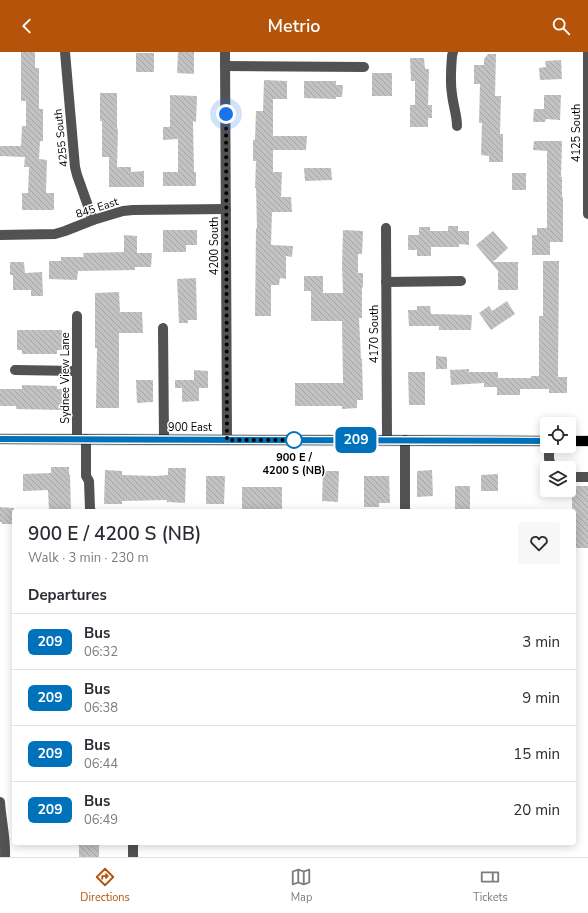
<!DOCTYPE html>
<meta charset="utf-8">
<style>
:root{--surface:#fff;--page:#f7f7f7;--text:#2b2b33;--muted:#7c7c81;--line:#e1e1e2;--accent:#b45309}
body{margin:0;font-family:"Nunito Sans",sans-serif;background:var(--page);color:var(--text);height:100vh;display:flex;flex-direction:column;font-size:15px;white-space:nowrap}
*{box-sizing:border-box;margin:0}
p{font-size:13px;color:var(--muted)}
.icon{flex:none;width:22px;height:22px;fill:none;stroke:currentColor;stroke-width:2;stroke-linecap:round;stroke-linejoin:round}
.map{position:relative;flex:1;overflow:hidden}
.drawer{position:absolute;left:12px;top:457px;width:564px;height:336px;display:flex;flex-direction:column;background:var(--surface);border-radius:4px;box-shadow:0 2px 10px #0003}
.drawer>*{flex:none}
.badge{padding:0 8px;border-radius:6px;font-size:14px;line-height:26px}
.fabs{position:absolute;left:540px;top:365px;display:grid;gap:8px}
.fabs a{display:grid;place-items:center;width:36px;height:36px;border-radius:4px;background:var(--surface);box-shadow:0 2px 10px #0003;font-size:20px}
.you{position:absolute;width:20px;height:20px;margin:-10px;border:3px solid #fff;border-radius:50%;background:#1a73e8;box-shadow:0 0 0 6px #1a73e833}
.map>.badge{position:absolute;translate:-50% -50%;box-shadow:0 0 0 2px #fff}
h2{padding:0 16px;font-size:15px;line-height:36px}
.round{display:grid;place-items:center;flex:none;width:42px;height:42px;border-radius:4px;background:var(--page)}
.summary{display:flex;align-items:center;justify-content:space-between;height:68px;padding:0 16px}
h1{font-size:19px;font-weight:600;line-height:30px}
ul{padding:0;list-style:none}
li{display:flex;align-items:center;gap:12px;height:56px;padding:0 16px;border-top:1px solid var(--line)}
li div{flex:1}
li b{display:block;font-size:15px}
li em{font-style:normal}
li .badge{min-width:44px;font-weight:700;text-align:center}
header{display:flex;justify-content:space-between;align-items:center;height:52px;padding:0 16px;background:var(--accent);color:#fff;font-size:18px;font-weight:600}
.tab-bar{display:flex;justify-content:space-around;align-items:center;height:56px;border-top:1px solid var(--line);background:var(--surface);font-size:11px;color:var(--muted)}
.tab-bar a{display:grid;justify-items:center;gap:2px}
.tab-bar .selected{color:var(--accent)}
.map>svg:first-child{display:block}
.building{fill:url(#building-back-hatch)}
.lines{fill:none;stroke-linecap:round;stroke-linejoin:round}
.major-casing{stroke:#dbdbdb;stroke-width:12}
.minor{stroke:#525252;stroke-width:10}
.major{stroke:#000;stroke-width:10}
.line-casing{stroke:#fff;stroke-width:9}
.line{stroke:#0072bc;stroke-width:6}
.walk{stroke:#000;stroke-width:4;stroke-dasharray:0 7.2}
.stop-dot{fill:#fff;stroke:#0072bc;stroke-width:2}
.labels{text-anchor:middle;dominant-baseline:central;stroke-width:3;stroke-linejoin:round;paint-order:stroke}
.street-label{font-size:11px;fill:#000;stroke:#fff}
.stop-label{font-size:11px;font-weight:bold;fill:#000;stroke:#fff}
</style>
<header><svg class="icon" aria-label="back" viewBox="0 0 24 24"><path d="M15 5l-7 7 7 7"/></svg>Metrio<svg class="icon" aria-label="search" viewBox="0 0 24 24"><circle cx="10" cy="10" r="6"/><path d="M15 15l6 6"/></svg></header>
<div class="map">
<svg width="588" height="805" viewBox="0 0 588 805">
<defs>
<pattern id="building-back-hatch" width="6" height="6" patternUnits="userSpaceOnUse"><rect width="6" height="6" fill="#c2c2c2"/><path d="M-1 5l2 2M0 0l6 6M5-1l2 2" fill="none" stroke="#a5a5a5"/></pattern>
</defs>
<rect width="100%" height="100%" fill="#fff"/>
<g class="building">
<path d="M21,0H35V16H39V57H43V89H40L39,107L47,108L46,141H54V158H22V141H28L29,115H24L25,105L0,104V94H21L22,74H26V49H21Z"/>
<path d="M178,0H194V22L177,21Z"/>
<rect x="136" y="1" width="18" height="19"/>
<path d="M488,2H496L495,44H501L500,82H503V110H489V104L481,103L482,71H479L480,32H474V13H484V7Z"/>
<path d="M410,6H424L425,17H429L428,53H432V66H428V75H410V53H415V29H411Z"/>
<path d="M561,8L562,27L540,28L539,16L546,15L545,9Z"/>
<rect x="372" y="21" width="20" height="23"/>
<path d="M264,28L287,29V47H273V84H307L306,98H273V120H282L281,145H291L292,160H272L271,193L293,194L292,205L286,204V227L280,226L279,233H271V264H255L256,176H257L256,136H255L256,109H253V88H255L256,59H263Z"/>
<path d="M304,29H336V33H343L342,45H336V47L304,46Z"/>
<path d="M100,41H117V77H118L117,115H131V120L144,119V135H109V105H102V69H100Z"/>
<path d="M170,43L197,44L196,70L193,69L194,120H196V134H163V120H178V87L163,88V75H170Z"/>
<path d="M544,43H561L560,68L546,67L545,70H533L534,57H544Z"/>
<path d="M534,89H562L561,125H562V145H563V190H550V203H532V183H537V176H547V99L533,98Z"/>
<path d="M304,116H331L332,128L305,129Z"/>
<rect x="512" y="121" width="14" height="17"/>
<path d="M448,174H458V179H469V193L459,192V195H431V204H417V198H408V183H419V175H430V179H448Z"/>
<path d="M163,178H197V193H186V200H163Z"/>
<path d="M343,178L363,179L362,202H358V221H363V235H362V266H359L361,307H362L363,348H357V356L342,357V354H295V331H343L342,269H311V239H304V224H323V241H343L342,213Z"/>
<path d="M493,179L508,196L493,210H518V238H498V219L476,193Z"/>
<path d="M124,183L137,184V201H152L151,215H135V218L78,219L77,228L49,227V209H61V205H84L83,201L124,200Z"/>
<path d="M543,209H559L558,325H567V341H549V337H520V343H497V335H484V331L451,333L450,318L469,317V320H498V326H531V324H539V264H543Z"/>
<path d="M10,210H24L25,221L42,220L43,244H31V238H13V223H10Z"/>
<path d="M196,226L197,268H188V271H179L177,227Z"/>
<path d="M119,240L120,260H142L143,281H119V356H96L97,296H95V241Z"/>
<path d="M507,249L515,262L491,278L479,261L489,254L492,259Z"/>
<path d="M417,254H430L431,262L472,263L471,278H439V274H409L408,258H417Z"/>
<path d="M17,278H62V298H57V302H22V298H17Z"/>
<path d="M436,304L447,305V317H436Z"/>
<path d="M194,318L208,319V336H199V349L182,350V336H175V328H194Z"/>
<path d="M408,320H425V353H409Z"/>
<path d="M136,328H153V350L137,351Z"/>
<path d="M22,333L57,334V337H62V358L16,357V354H0V337H22Z"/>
<path d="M51,415H69V423H70L71,459H49L48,438L23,439V422L51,421Z"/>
<path d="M168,416H186L185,451L167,450V448L122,449V452H104L105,418L122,419V423L156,424L168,423Z"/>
<path d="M432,418L433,444L417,445V419Z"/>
<path d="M323,419H339L338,450L322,449Z"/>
<path d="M498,422V439H481V423Z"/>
<path d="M206,424H225L224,452H206Z"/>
<path d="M364,424H389L390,451H379V455H364Z"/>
<rect x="455" y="434" width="15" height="25"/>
<path d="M572,434H588V496H574V459H572Z"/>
<path d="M242,435H282V458L242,457Z"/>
<path d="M0,455L14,456V472H2V470H0Z"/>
<rect x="79" y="791" width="20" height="14"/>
</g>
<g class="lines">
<g class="major-casing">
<g id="major">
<path d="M0,387L547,389"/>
<path d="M569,389H588"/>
</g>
</g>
<g class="minor">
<path d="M65,0L75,115L77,123L93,168"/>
<path d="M225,0L227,388"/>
<path d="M453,0L452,4C451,16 450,30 452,42C453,53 457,63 457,74"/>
<path d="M588,0V162"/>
<path d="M225,14L364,15"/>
<path d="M386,176L387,388"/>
<path d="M0,183L55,182L65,179L93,168L123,159L133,158L226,157"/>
<path d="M386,230L461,229"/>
<path d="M77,264V387"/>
<path d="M163,276L164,387"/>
<path d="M15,318L77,319"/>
<path d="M86,387V424L89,429L90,457L91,459"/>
<path d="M549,394V407L552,416"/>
<path d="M569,425H588"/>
<path d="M405,459V388"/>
<path d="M0,750C1,768 6,786 5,805"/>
<path d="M133,805V791"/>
</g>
<use href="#major" class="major"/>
</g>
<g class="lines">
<g class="line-casing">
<path id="line" d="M0,387L547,389"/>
</g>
<use href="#line" class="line"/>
<path class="walk" d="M226,62L227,388H294"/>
</g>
<circle class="stop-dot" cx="294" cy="388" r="8"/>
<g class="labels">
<g class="street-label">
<text transform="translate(576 81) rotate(-90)">4125 South</text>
<text transform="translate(61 86) rotate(-96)">4255 South</text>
<text transform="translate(97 156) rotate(-18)">845 East</text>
<text transform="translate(214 194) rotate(-90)">4200 South</text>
<text transform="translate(374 282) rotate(-90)">4170 South</text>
<text transform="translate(65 326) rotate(-90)">Sydnee View Lane</text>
<text x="190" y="375">900 East</text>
</g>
<g class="stop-label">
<text x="294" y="405">900 E /<tspan x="294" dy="13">4200 S (NB)</tspan></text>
</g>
</g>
</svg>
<div class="fabs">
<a><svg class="icon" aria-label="locate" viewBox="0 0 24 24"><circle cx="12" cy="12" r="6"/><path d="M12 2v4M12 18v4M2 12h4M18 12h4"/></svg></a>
<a><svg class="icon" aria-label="layers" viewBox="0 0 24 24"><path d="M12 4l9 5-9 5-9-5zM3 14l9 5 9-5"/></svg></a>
</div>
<div class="you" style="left:226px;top:62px"></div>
<b class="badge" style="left:356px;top:388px;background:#0072bc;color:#fff">209</b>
<section class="drawer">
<div class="summary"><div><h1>900 E / 4200 S (NB)</h1><p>Walk · 3 min · 230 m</p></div><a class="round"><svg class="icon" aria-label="heart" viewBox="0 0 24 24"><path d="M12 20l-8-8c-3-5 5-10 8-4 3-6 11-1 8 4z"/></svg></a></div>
<h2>Departures</h2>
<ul>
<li><span class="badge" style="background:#0072bc;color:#fff">209</span><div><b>Bus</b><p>06:32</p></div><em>3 min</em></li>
<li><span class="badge" style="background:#0072bc;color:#fff">209</span><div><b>Bus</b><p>06:38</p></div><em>9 min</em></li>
<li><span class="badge" style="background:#0072bc;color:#fff">209</span><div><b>Bus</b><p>06:44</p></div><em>15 min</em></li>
<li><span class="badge" style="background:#0072bc;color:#fff">209</span><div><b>Bus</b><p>06:49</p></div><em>20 min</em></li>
</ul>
</section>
</div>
<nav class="tab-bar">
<a class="selected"><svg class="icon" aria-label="directions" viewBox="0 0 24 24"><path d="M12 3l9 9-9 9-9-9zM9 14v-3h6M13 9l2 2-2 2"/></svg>Directions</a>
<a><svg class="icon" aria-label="map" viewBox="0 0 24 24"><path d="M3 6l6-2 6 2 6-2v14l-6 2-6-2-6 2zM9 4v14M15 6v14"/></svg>Map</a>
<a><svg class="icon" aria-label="tickets" viewBox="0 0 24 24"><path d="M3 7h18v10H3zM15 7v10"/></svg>Tickets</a>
</nav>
